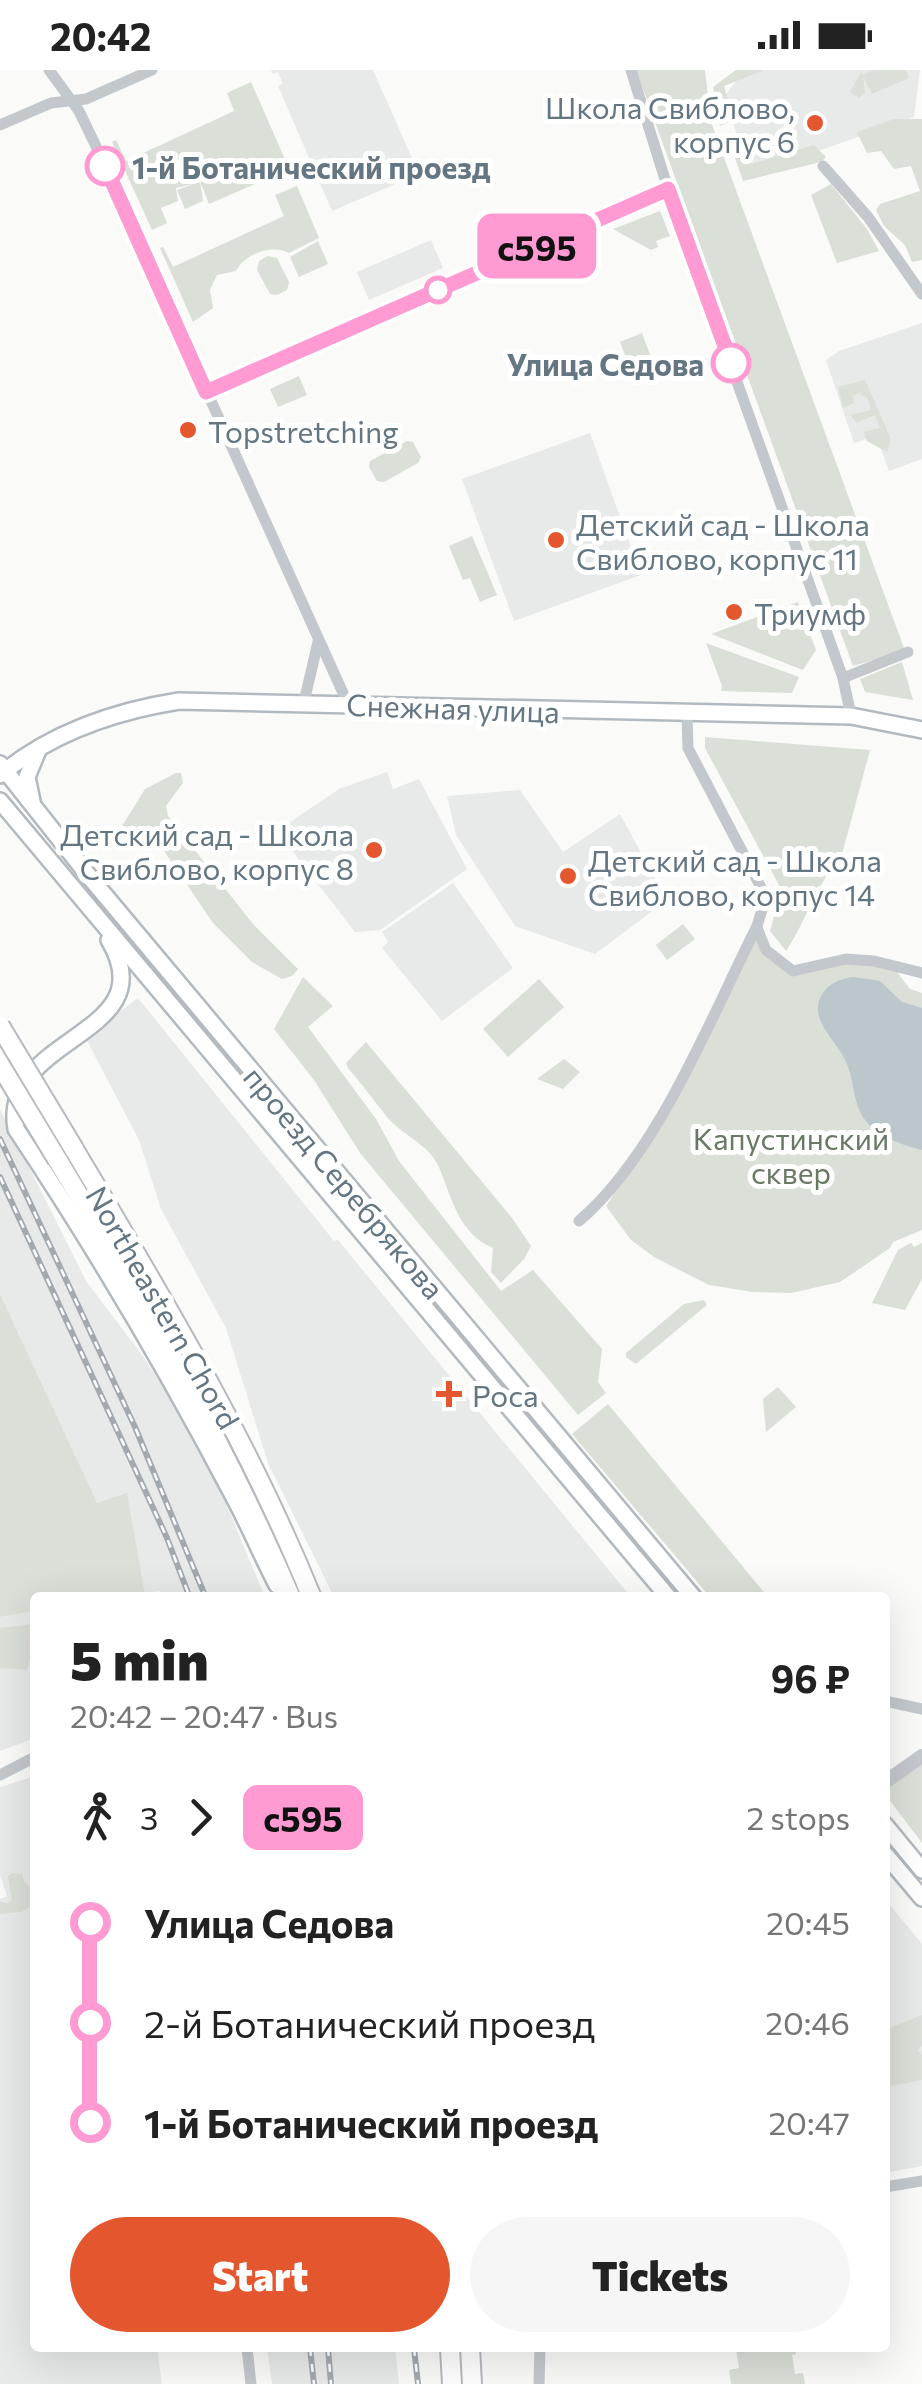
<!DOCTYPE html>
<meta charset="utf-8">
<style>
:root{--surface:#fff;--page:#f6f6f6;--text:#222;--muted:#767676;--accent:#e4572e}
body{margin:0;font-family:Commissioner,sans-serif;background:var(--page);color:var(--text);height:100vh;display:flex;flex-direction:column;font-size:38px;white-space:nowrap}
*{box-sizing:border-box;margin:0}
p{font-size:32px;color:var(--muted)}
.icon{flex:none;width:55px;height:55px;fill:none;stroke:currentColor;stroke-width:2;stroke-linecap:round;stroke-linejoin:round}
.map{position:relative;flex:1;overflow:hidden}
.sheet{position:absolute;left:30px;top:1522px;width:860px;height:760px;display:flex;flex-direction:column;background:var(--surface);border-radius:10px;box-shadow:0 10px 40px #0002}
.sheet>*{flex:none}
.badge{padding:0 20px;border-radius:15px;font-size:35px;line-height:65px}
.map>.badge{position:absolute;translate:-50% -50%;box-shadow:0 0 0 5px #fff}
.legs{display:flex;align-items:center;gap:15px;height:110px;padding:0 40px;font-size:32px}
.legs p{margin-inline-start:auto}
.headline{display:flex;align-items:center;justify-content:space-between;height:170px;padding:0 40px}
h1{font-size:55px;font-weight:800;line-height:75px}
.action{display:flex;gap:20px;margin-top:auto;padding:20px 40px}
.action a{flex:1;height:115px;border-radius:60px;background:var(--accent);color:#fff;font-size:40px;font-weight:800;line-height:115px;text-align:center}
.action a+a{background:var(--page);color:var(--text)}
ul{padding:0 40px;list-style:none}
li{display:flex;align-items:center;gap:35px;height:100px;font-size:38px}
li i{display:grid;place-items:center;width:15px;height:100%;margin:0 12px;background:currentColor}
li i::after{content:'';width:25px;height:25px;margin:-12px;border:8px solid;border-radius:50%;background:var(--surface)}
li p{margin-inline-start:auto}
li:first-child i{background:linear-gradient(#0000 50%,currentColor 0)}
li:last-child i{background:linear-gradient(currentColor 50%,#0000 0)}
.status{display:flex;justify-content:space-between;align-items:center;height:70px;padding:0 50px;background:var(--surface);direction:ltr}
.status svg{height:28px;fill:currentColor}
.map>svg:first-child{display:block}
.built{fill:#e8e9e9}
.green{fill:#dadfd7}
.water{fill:#bbc7cb}
.lines{fill:none;stroke-linecap:round;stroke-linejoin:round}
.secondary-casing{stroke:#b3babf;stroke-width:20}
.primary-casing{stroke:#b5babe;stroke-width:22}
.minor{stroke:#c3c8cc;stroke-width:11}
.tertiary{stroke:#c3c8cc;stroke-width:14}
.secondary{stroke:#fff;stroke-width:15}
.primary{stroke:#fff;stroke-width:18}
.rail-casing{stroke:#a2aab0;stroke-width:6}
.rail{stroke:#fff;stroke-width:2.5;stroke-dasharray:8;stroke-linecap:butt}
.primary-bridge-casing{stroke:#b5babe;stroke-width:22;stroke-linecap:butt}
.primary-bridge{stroke:#fff;stroke-width:18}
.line-1-casing{stroke:#fff;stroke-width:22}
.line-1{stroke:#ff9ad2;stroke-width:15}
.poi-dot{fill:#e4572e;stroke:#fff;stroke-width:4}
.stop-1-dot{fill:#fff;stroke:#ff9ad2;stroke-width:5}
.labels{text-anchor:middle;dominant-baseline:central;stroke-width:10;stroke-linejoin:round;paint-order:stroke}
.poi-label{font-size:30px;fill:#657683;stroke:#fff;text-anchor:start}
.stop-label{font-size:30px;font-weight:bold;fill:#657683;stroke:#fff;text-anchor:start}
.street-label{font-size:30px;fill:#657683;stroke:#fff}
.park-label{font-size:30px;fill:#687a64;stroke:#fff}
</style>
<div class="status"><b>20:42</b><svg viewBox="0 0 49 12"><path d="M0 12V9h3v3zM5 12V6h3v6zM10 12V3h3v9zM15 12V0h3v12zM26 1h20v11H26zM47 4h2v5h-2z"/></svg></div>
<div class="map">
<svg width="922" height="2314" viewBox="0 0 922 2314">
<rect width="100%" height="100%" fill="#fafaf8"/>
<g class="built">
<path d="M271,0H373L419,104L332,141L278,16L283,14L278,2L273,4Z"/>
<path d="M750,0H920L914,47L751,105L724,27L742,3Z"/>
<path d="M431,170L443,198L369,230L357,202Z"/>
<path d="M922,253V389L889,401L876,366L854,373L826,290L839,281Z"/>
<path d="M590,363L641,505L514,551L462,409Z"/>
<path d="M387,702L393,719L419,709L467,799L380,860L355,862L277,761L339,719Z"/>
<path d="M520,720L563,782L620,744L667,830L595,884L515,856L456,765L447,726Z"/>
<path d="M453,813L513,898L442,951L382,878L388,872L382,862Z"/>
<path d="M138,928L334,1171L338,1170L631,1527H334L268,1393L226,1258L161,1139L139,1070L85,967Z"/>
<path d="M0,1039L86,1211L140,1282L201,1374L265,1527L161,1528L160,1521L145,1524L127,1424L97,1434L0,1224Z"/>
<path d="M35,1541V1668L0,1681V1547Z"/>
<path d="M35,1706V2278H157L162,2314H0V1829L7,1826L0,1805V1717Z"/>
<path d="M885,1829L922,1874V2096L885,2103Z"/>
<path d="M267,2278H395L399,2314H272Z"/>
</g>
<g class="green">
<path d="M636,0H705L711,52L904,578L901,582L853,596Z"/>
<path d="M736,0H764L724,16L734,50L720,56L713,17Z"/>
<path d="M862,0V5L874,0H906L909,8L872,24L863,6L865,23L859,28L850,22Z"/>
<path d="M251,12L291,103L283,107L278,98L254,109L255,114L209,134L200,111L203,131L185,139L177,120L194,114L176,118L178,131L161,138L167,153L152,160L112,72L116,70L126,91L234,41L227,23Z"/>
<path d="M894,49H922V190L912,192L905,175L884,156L876,140L880,134L920,121L911,96L894,99L881,81L867,83L857,62Z"/>
<path d="M739,62L752,94L814,75L826,87L821,92L743,111L727,65Z"/>
<path d="M831,114L867,159L879,181L837,193L811,125Z"/>
<path d="M297,116L319,168L289,183C271,174 246,183 236,201L217,205L210,220L213,238L193,252L160,178L163,177L173,197L284,146L275,125Z"/>
<path d="M660,141L670,166L656,171L658,177L651,180L613,159Z"/>
<path d="M318,171L328,194L299,207L290,187Z"/>
<path d="M268,186L277,188L289,212L287,220L277,225L270,224L257,200L259,191Z"/>
<path d="M642,263L652,290L630,298L620,272Z"/>
<path d="M299,306L307,325L278,337L270,319Z"/>
<path d="M865,310L891,369L887,382L867,371L864,362L880,358L875,345L856,353L851,345L871,340L868,329L859,323L853,326L854,333L843,338L838,317Z"/>
<path d="M407,371L413,372L421,387L418,393L384,412L377,411L369,397L370,391Z"/>
<path d="M472,466L497,525L480,532L470,508L463,510L449,476Z"/>
<path d="M798,532L816,580L803,600L711,564Z"/>
<path d="M706,573L799,607L792,623L721,621L722,616Z"/>
<path d="M902,592L913,630L865,622L860,609Z"/>
<path d="M705,667L870,680L841,788C816,813 806,852 786,881L770,861L780,825L779,815L705,678Z"/>
<path d="M176,703H181L183,713L166,736L168,746L253,854L298,899L292,906L282,909L252,892L213,853L162,778L124,761L122,756L145,719Z"/>
<path d="M683,854L695,869L667,890L656,875Z"/>
<path d="M754,868L784,900L852,892L894,898L910,919L922,923V1160L893,1172L890,1178L840,1212L791,1223L753,1222L709,1215L654,1187L631,1170L606,1136L665,1047Z"/>
<path d="M303,907L333,936L308,957L376,1049L399,1091L501,1221L533,1200L602,1279L598,1312L606,1323L578,1345L360,1083L314,1010L274,959Z"/>
<path d="M539,909L564,937L508,987L483,959Z"/>
<path d="M366,972L512,1148L531,1176L524,1189L501,1213L491,1202L493,1178C457,1163 452,1126 438,1095C427,1073 402,1065 387,1047C374,1031 362,1014 348,998L346,993Z"/>
<path d="M564,989L580,1002L563,1019L537,1009Z"/>
<path d="M911,1173L914,1177L922,1173V1209L905,1240L872,1233L898,1180Z"/>
<path d="M0,1224L97,1433L127,1423L145,1524L122,1528H35V1541L0,1547Z"/>
<path d="M704,1230L707,1235L636,1294L626,1287V1283L684,1234Z"/>
<path d="M778,1317L796,1337L766,1362L763,1329Z"/>
<path d="M608,1334L768,1527H710L572,1364Z"/>
<path d="M35,1554V1582H32L27,1600L0,1598V1558Z"/>
<path d="M922,1693V1773L885,1724V1719Z"/>
<path d="M12,1803L22,1804L24,1812L29,1816L33,1835L21,1842L0,1844V1832L8,1833L12,1830L8,1806Z"/>
<path d="M922,1945V1976L918,1980L922,1986V2010L885,2017V1960Z"/>
<path d="M795,2278L796,2284L792,2285L795,2304L803,2303L805,2314H731L729,2300L739,2298L736,2279Z"/>
</g>
<path class="water" d="M854,907L880,911L902,932L922,938V1080C906,1076 885,1069 873,1058C852,1041 856,1016 847,994C838,970 802,947 826,919C834,911 843,908 854,907Z"/>
<g class="lines">
<g class="secondary-casing">
<g id="secondary">
<path d="M0,694L92,810L694,1528"/>
<path d="M0,705C51,663 115,641 179,631L851,646L922,660"/>
<path d="M0,731L669,1528"/>
<path d="M32,731L27,707L39,678"/>
<path d="M109,870C167,967 0,964 16,1059C96,1179 170,1305 237,1433C251,1460 263,1488 277,1515"/>
<path d="M885,1755L922,1800"/>
<path d="M885,1784L922,1828"/>
</g>
</g>
<g class="primary-casing">
<g id="primary">
<path d="M74,1079C160,1224 248,1370 312,1528"/>
<path d="M57,1089C143,1232 225,1374 291,1528"/>
<path d="M450,2278L452,2314"/>
<path d="M470,2278L472,2314"/>
</g>
</g>
<g class="minor">
<path d="M49,0L79,41L94,72L348,634"/>
<path d="M631,0L668,119L843,608L851,646"/>
<path d="M0,55L51,33L86,29L152,0"/>
<path d="M823,96L868,147L922,224"/>
<path d="M206,322L668,119"/>
<path d="M843,608L908,582"/>
<path d="M304,632L318,572"/>
<path d="M757,858L766,880L793,901L846,889L874,891L922,903"/>
<path d="M579,1151C658,1084 710,949 757,856L766,827L688,678L687,645"/>
<path d="M885,1631L922,1639"/>
<path d="M0,1705L35,1687"/>
<path d="M885,2117L922,2111"/>
<path d="M247,2278L251,2314"/>
<path d="M539,2314L540,2278"/>
</g>
<path class="tertiary" d="M885,1712L922,1686"/>
<use href="#secondary" class="secondary"/>
<use href="#primary" class="primary"/>
<g class="rail-casing">
<g id="rail">
<path d="M0,1069L135,1357L206,1528"/>
<path d="M0,1107L167,1468L190,1528"/>
<path d="M310,2278L314,2314"/>
<path d="M328,2278L331,2314"/>
<path d="M414,2278L418,2314"/>
</g>
</g>
<use href="#rail" class="rail"/>
<g class="primary-bridge-casing">
<g id="primary-bridge">
<path d="M0,956L74,1079"/>
<path d="M0,995L57,1089"/>
</g>
</g>
<use href="#primary-bridge" class="primary-bridge"/>
</g>
<g class="lines">
<g class="line-1-casing">
<path id="line-1" d="M105,96L206,322L668,119L731,293"/>
</g>
<use href="#line-1" class="line-1"/>
</g>
<g class="poi-dot">
<circle cx="815" cy="53" r="10"/>
<circle cx="188" cy="360" r="10"/>
<circle cx="556" cy="470" r="10"/>
<circle cx="734" cy="542" r="10"/>
<circle cx="374" cy="780" r="10"/>
<circle cx="568" cy="806" r="10"/>
<path d="M444 1309h10v10h10v10h-10v10h-10v-10h-10v-10h10z"/>
</g>
<g class="stop-1-dot">
<circle cx="105" cy="96" r="18"/>
<circle cx="438" cy="220" r="12"/>
<circle cx="731" cy="293" r="18"/>
</g>
<g class="labels">
<g class="poi-label">
<text x="795" y="36" text-anchor="end">Школа Свиблово,<tspan x="795" dy="34">корпус 6</tspan></text>
<text x="208" y="360">Topstretching</text>
<text x="576" y="453">Детский сад - Школа<tspan x="576" dy="34">Свиблово, корпус 11</tspan></text>
<text x="754" y="542">Триумф</text>
<text x="354" y="763" text-anchor="end">Детский сад - Школа<tspan x="354" dy="34">Свиблово, корпус 8</tspan></text>
<text x="588" y="789">Детский сад - Школа<tspan x="588" dy="34">Свиблово, корпус 14</tspan></text>
<text x="472" y="1324">Роса</text>
</g>
<g class="stop-label">
<text x="132" y="96">1-й Ботанический проезд</text>
<text x="704" y="293" text-anchor="end">Улица Седова</text>
</g>
<g class="street-label">
<text transform="translate(453 637) rotate(2)">Снежная улица</text>
<text transform="translate(345 1112) rotate(50)">проезд Серебрякова</text>
<text transform="translate(164 1237) rotate(60)">Northeastern Chord</text>
</g>
<g class="park-label">
<text x="791" y="1067">Капустинский<tspan x="791" dy="34">сквер</tspan></text>
</g>
</g>
</svg>
<b class="badge" style="left:537px;top:176px;background:#ff9ad2;color:#111">с595</b>
<section class="sheet">
<div class="headline"><div><h1>5 min</h1><p>20:42 – 20:47 · Bus</p></div><b>96 ₽</b></div>
<div class="legs"><svg class="icon" aria-label="walk" viewBox="0 0 24 24"><circle cx="13" cy="4" r="2"/><path d="M13 8l-2 6 4 7M11 14l-3 7M7 12l3-4h3l4 4"/></svg>3<svg class="icon" aria-label="forward" viewBox="0 0 24 24"><path d="M9 5l7 7-7 7"/></svg><b class="badge" style="background:#ff9ad2;color:#111">с595</b><p>2 stops</p></div>
<ul>
<li><i style="color:#ff9ad2"></i><b>Улица Седова</b><p>20:45</p></li>
<li><i style="color:#ff9ad2"></i><span>2-й Ботанический проезд</span><p>20:46</p></li>
<li><i style="color:#ff9ad2"></i><b>1-й Ботанический проезд</b><p>20:47</p></li>
</ul>
<div class="action"><a>Start</a><a>Tickets</a></div>
</section>
</div>
